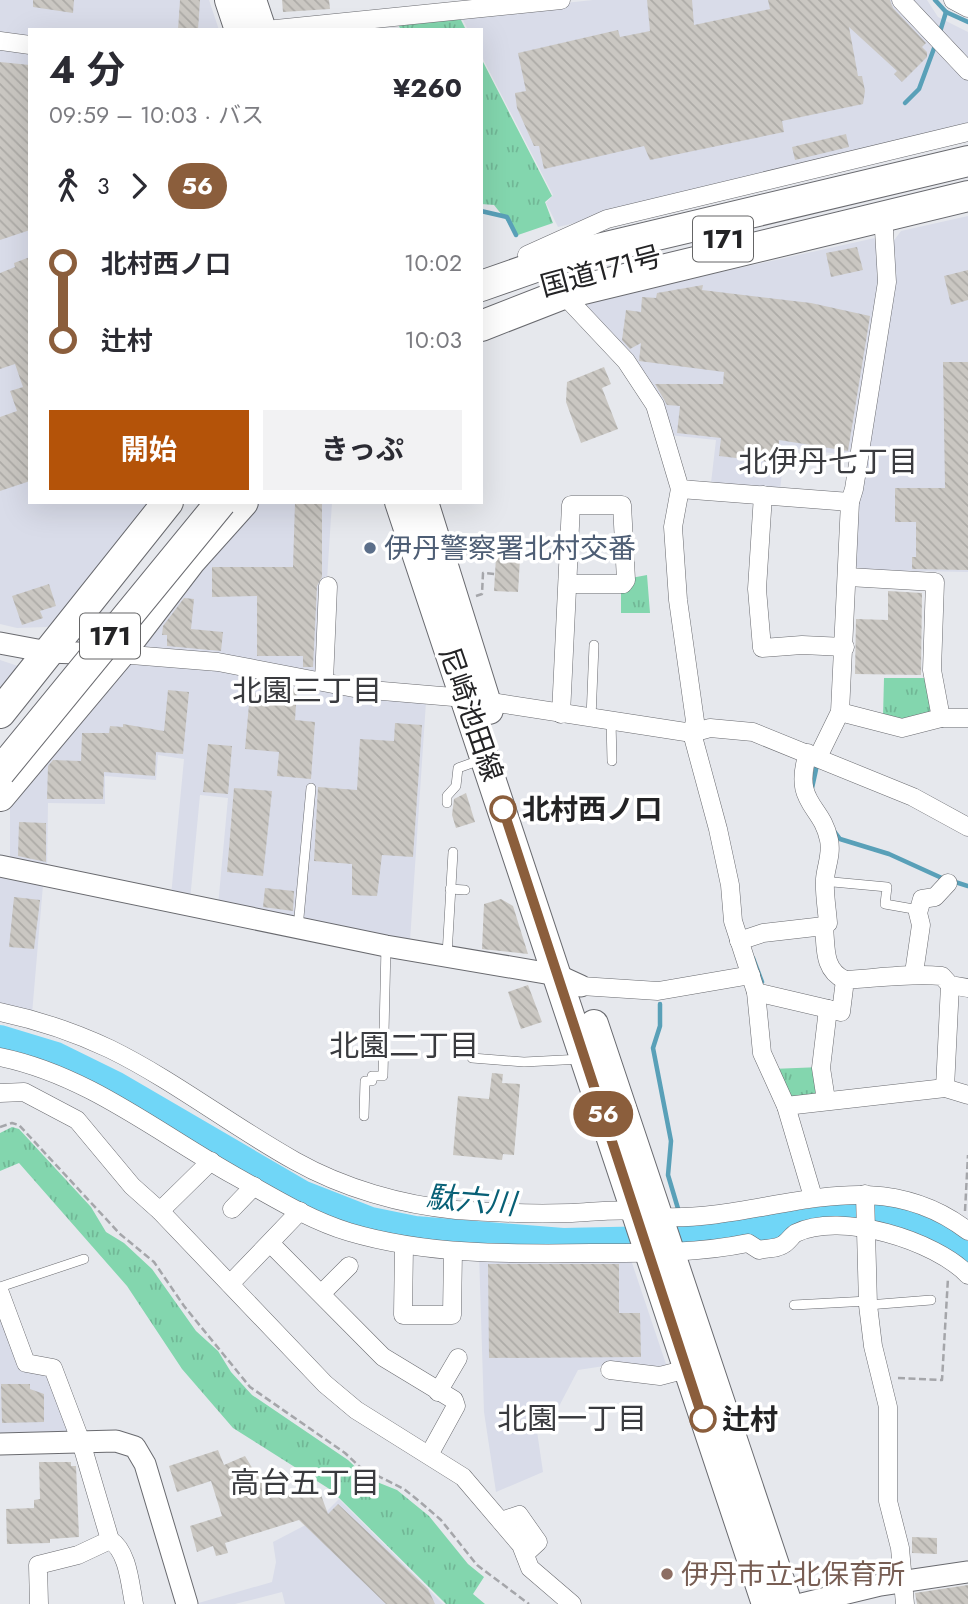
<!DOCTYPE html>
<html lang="ja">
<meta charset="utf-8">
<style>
:root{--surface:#fff;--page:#f2f2f3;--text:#2b2b33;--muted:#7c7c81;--accent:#b45309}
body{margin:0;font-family:Jost,"Noto Sans JP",sans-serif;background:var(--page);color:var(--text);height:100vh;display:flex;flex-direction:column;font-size:26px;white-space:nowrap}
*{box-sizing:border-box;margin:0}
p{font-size:23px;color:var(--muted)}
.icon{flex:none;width:38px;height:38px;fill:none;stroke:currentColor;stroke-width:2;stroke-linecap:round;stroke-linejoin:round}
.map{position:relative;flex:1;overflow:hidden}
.side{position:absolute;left:28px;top:28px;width:455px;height:476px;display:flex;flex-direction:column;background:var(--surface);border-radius:0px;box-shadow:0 7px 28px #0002}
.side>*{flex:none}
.badge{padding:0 14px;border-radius:23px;font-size:24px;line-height:46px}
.map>.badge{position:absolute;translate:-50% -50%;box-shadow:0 0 0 4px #fff}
.legs{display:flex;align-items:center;gap:10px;height:77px;padding:0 21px;font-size:23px}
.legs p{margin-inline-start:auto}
.summary{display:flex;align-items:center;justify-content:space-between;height:119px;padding:0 21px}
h1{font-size:38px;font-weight:700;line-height:52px}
.cta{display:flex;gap:14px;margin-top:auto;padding:14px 21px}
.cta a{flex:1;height:80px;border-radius:0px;background:var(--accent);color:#fff;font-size:28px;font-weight:700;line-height:80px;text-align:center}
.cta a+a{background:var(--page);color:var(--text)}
ul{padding:0 21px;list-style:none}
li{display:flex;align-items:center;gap:24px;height:77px;font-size:26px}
li i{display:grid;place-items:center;width:10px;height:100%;margin:0 9px;background:currentColor}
li i::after{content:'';width:18px;height:18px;margin:-9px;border:5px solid;border-radius:50%;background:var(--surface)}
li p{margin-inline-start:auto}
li:first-child i{background:linear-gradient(#0000 50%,currentColor 0)}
li:last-child i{background:linear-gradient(currentColor 50%,#0000 0)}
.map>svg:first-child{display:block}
.built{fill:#d9dce9}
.grass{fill:url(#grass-tufts)}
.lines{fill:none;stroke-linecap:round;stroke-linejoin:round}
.stream{stroke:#59a0b8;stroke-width:4.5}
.river{stroke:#70d6f7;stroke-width:26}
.building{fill:url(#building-back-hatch)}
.service-casing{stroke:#696a6f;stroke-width:10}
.minor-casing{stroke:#696a6f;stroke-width:19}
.tertiary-casing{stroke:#696a6f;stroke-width:23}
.primary-casing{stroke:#696a6f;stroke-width:30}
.trunk-casing{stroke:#696a6f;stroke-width:32}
.path{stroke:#a5a6aa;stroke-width:2.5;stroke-dasharray:7 3.5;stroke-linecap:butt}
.service{stroke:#fff;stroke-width:9}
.minor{stroke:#fff;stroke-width:18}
.tertiary{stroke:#fff;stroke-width:21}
.primary{stroke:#fff;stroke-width:28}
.trunk{stroke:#fff;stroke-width:30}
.trunk-bridge-casing{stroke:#696a6f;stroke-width:32;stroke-linecap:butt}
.trunk-bridge{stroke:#fff;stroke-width:30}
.line-1-casing{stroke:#fff;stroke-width:16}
.line-1{stroke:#8b5e3c;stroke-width:10}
.service-dot{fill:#5c6f8a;stroke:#fff;stroke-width:2.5}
.stop-1-dot{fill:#fff;stroke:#8b5e3c;stroke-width:3.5}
.education-dot{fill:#8d6e63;stroke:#fff;stroke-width:2.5}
.labels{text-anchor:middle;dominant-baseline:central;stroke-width:7;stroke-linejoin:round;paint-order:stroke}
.shield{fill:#fff;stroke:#656566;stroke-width:2}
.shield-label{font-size:26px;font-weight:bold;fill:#232325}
.street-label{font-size:28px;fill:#232325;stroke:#fff}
.service-label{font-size:28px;fill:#4e5e75;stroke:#fff;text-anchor:start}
.stop-label{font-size:28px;font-weight:bold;fill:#232325;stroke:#fff;text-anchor:start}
.education-label{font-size:28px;fill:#785e54;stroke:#fff;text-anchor:start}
.neighbourhood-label{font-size:30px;fill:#3a3b3f;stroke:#fff}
.water-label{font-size:30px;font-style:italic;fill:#086076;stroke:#fff}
</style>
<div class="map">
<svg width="968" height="1604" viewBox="0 0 968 1604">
<defs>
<pattern id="grass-tufts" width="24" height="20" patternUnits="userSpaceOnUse" patternTransform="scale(1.75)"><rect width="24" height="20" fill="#83d6ae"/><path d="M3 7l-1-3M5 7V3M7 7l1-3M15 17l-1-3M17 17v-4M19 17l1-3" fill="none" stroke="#71b796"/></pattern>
<pattern id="building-back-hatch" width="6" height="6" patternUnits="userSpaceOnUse" patternTransform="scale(1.75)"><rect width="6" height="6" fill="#cac7c2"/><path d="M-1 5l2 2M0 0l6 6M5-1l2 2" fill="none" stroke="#adaba7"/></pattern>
</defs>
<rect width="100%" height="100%" fill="#e6e8ed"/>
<g class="built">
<path d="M0,0H209L219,30H30V42L0,38Z"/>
<path d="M593,0H927L938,17L968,32V129L558,227L546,203L553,195L481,55V30H468L460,14Z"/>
<path d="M0,45L30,49V502H160L60,624L46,627L17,628L0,624Z"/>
<path d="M968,216V572L860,570L855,565L859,504L892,243L901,231Z"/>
<path d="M875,238L880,243L881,281L854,456L785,447L780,490L711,483L716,440L668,435L586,307L590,301Z"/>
<path d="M260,502H332L321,673L135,651L184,588Z"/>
<path d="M0,660L18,666L0,700Z"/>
<path d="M126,662L215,668L426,702L410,941L218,906L228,798L200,795L190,900L171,896L184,759L158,755L156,780L105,776V804L48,803L47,871L10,865V807Z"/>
<path d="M0,877L43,885L32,1014L0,1006Z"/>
<path d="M479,1254H629L668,1370L617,1364L578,1370L556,1412L534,1411L543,1472L496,1492L484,1412Z"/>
<path d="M0,1308L18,1357L49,1372L68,1432L0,1433Z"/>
<path d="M339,1499L443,1604H285L282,1592L235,1604H195L272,1582L276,1562L273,1542L321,1517Z"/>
</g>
<g class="grass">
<path d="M458,14L466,30H401L395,19Z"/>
<path d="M481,58L552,196L545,202L553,223L518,235L494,205L481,204Z"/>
<path d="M647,575L650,613H621V590H631V578Z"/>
<path d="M884,678H927L933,709L928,717L898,722L883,717Z"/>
<path d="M821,1067L823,1094L787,1102L772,1069Z"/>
<path d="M12,1127L19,1129L91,1207L106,1232L124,1243L152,1269L196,1331L218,1351L231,1372L252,1395L348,1460L367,1478L397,1490L429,1516L468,1564L484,1577L473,1594L485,1604H446L331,1490L233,1428L182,1369L127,1286L19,1163L0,1171V1133Z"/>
</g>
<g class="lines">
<g class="stream">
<path d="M935,0L946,12L968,22"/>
<path d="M939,35L946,12"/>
<path d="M905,103L919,89L936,43"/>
<path d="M481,211L507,217L516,235"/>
<path d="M812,788L817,765"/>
<path d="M834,831L840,839L889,854L944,879"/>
<path d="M952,881L968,886"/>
<path d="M753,958L762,982"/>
<path d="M660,1004V1026L653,1048L671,1141L668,1175L679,1212"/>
<path d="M821,1202L826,1218"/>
<path d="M682,1220L688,1237"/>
</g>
<path class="river" d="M0,1038L56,1055L117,1085L302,1193L371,1220L415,1229L563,1241L703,1238L850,1215C892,1214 936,1230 968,1258"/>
</g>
<g class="building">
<path d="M33,0H74L73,13L33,7Z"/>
<path d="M180,0H200L198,30H178Z"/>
<path d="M282,0H329L330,9L283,12Z"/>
<path d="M647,0H692L694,25L770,9L768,0H890L893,8L926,43L922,47L927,52V57L902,82L894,74L897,71L849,27L858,76H862L865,91L863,104L782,121L784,132L650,160L644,146L544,169L539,146H534L517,108L515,93L526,91L518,53L618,30L620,37L650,31Z"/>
<path d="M0,62L30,65V230L0,240Z"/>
<path d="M846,134L849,147L795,160L792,147Z"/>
<path d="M857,247L863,270L831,277L826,253Z"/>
<path d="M30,257V481L0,491V417L17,411L10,391L23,387L15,364L0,369V273L15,267L14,263Z"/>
<path d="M968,270V300L951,305L944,276Z"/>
<path d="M703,285L702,290L811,303L870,316L848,451L779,440L778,463L719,456L721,438L677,433L680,406L667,405L655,384H723L724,372L639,361L641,343L630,349L622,340L626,310L641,312L642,297L656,298L657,293Z"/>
<path d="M943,362H968V570L912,569V557H916V522H895V488H945Z"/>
<path d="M604,367L611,384L602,388L618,429L581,443L566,402L567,382Z"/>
<path d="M295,502H322V577L317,586L313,667H303V656H257V596L212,597V567H293Z"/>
<path d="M496,557L520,559L518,592L494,591Z"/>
<path d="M49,584L56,606L40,611L43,618L22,625L12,596Z"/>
<path d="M888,591L922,593L921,675L855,674L856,619L888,620Z"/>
<path d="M184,598L194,599L191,629L223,632L221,651L167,646V635H162L163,626Z"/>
<path d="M284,687L297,689L295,720L315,722L311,779L277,776L279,752L245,749L250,693L283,696Z"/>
<path d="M168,690L189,692L183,754L156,752L155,776L104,772L103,799H47L48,766L53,760L81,761L82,733H109L110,726L123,727V724L164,731Z"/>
<path d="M395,723L422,725L413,857L382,855L377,896L352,895V864L314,861L318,787L357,790L360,739L394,741Z"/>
<path d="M208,744L232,746L228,794L203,792Z"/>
<path d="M234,788L272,791L263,876L227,872Z"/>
<path d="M466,793L475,822L456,828L452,815L454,799Z"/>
<path d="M19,822L46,823V862L18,856Z"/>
<path d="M265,888L294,891L293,911L263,907Z"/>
<path d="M14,897L40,900L34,949L9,947Z"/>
<path d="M501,899L513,906L528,954L482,949L484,904Z"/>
<path d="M528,985L542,1022L521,1029L508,992Z"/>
<path d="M492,1073L503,1074L502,1083L520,1084L514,1155L503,1154L502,1160L453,1155L458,1096L489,1099Z"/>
<path d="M488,1264H619V1313H640L641,1357L489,1358Z"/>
<path d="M1,1384H30V1389L44,1394V1422L2,1423Z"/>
<path d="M218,1450L224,1465L245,1456L257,1476L273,1472L279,1494H312L313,1497L321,1495L328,1514L338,1504L428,1589L435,1604H386L299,1520L225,1543L228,1553L216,1556L213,1546L197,1552L190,1526L222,1516L211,1481L177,1492L169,1466Z"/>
<path d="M39,1462H71V1466H76L79,1537L50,1539V1543L7,1544L6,1509L34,1508V1500L40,1499Z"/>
<path d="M912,1537L937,1538V1554L912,1553Z"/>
<path d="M968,1585V1604H917L915,1593Z"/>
</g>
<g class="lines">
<g class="service-casing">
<g id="service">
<path d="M591,718L594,645"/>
<path d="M611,721L612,761"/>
<path d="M447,803V796L456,786L458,768L483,759"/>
<path d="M826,878L833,882L887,887L885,904L919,910"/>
<path d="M450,889L465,890"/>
<path d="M298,928L311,788"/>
<path d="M447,955L453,852"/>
<path d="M472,1058L524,1062L582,1059"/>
<path d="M364,1116L365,1081H372V1076H383L386,946"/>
<path d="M0,1287L84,1259"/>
<path d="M794,1305L868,1301"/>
<path d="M868,1305L931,1300"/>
</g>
</g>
<g class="minor-casing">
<g id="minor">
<path d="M901,0L968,71"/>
<path d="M953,0L968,8"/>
<path d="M266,30L561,0"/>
<path d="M0,41L30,45"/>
<path d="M527,255L607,219L968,132"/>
<path d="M563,294L626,361L655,405L680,489L850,502"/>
<path d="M680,489L673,527L678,600L695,721L692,733L718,829L730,885L733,921L756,992L762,1053L786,1106L813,1197"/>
<path d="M763,495L757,589L762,648L802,645L845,647"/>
<path d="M119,654L218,662L359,689L465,698L692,733L710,728L753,732L913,797L968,827"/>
<path d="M324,681L328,586"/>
<path d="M840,712L902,728L941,718L932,670L935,582L848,577"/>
<path d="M561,714L571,505H622L626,580L623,584H568"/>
<path d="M941,718H968"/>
<path d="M808,753C792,804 822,804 829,840C832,854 826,866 825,879C824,893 827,909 828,923L824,926"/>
<path d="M818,757L840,712L850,502L854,489L887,282L884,230"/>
<path d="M739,941L763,933L824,926C826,948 823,970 845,980"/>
<path d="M914,973L921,925L918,913L922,899L935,897L948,883"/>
<path d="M581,986L658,991L751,975"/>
<path d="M756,992L841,1012L845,980C878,978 910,973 942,976L950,985L968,988"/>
<path d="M0,1012C38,1020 74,1032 110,1049C175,1081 232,1126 295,1161C343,1188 402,1205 456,1210C494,1213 534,1214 572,1213C593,1212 615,1209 636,1211C644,1213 652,1217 661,1217C768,1222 871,1156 968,1231"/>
<path d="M0,1057C88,1075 158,1133 235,1176C271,1196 309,1220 349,1232C430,1256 516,1254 601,1253C650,1253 700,1253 748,1243L759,1250C767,1248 778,1249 784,1244C789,1241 792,1235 796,1233C841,1211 936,1241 968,1275"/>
<path d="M945,1088L950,985"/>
<path d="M0,1093L24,1092L77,1120L132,1186L160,1211L325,1384L356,1410L463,1477L521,1545L530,1568L572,1604"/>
<path d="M826,1100L821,1068L828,1009"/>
<path d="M786,1106L945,1088L968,1095"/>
<path d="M865,1194L868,1305L873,1346L888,1407V1501L900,1548L905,1604"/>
<path d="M232,1209L254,1186"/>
<path d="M160,1211L211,1161"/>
<path d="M271,1244L383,1357L454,1400L456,1406L429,1455"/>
<path d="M404,1246L403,1315H452L453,1251"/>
<path d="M230,1284L300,1211"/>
<path d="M0,1293L26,1363L53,1368L81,1442L110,1540L78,1555L38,1565L39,1604"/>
<path d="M322,1293L349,1266"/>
<path d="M610,1370L660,1376L687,1369"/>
<path d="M438,1392L458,1358"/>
<path d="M501,1521L519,1515L538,1542L525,1554"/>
<path d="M110,1540C128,1551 130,1584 134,1604"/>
</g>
</g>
<g class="tertiary-casing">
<g id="tertiary">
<path d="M0,643L48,652L106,654"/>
<path d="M0,866L386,946L557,975L581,986"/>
<path d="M0,1444L116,1441L135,1447L145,1464L187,1604"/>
<path d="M802,1604L880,1585L968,1572"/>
</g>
</g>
<g class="primary-casing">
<g id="primary">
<path d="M229,0L239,30"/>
<path d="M252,0L262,30"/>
<path d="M399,502L766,1604"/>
<path d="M424,502L489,710"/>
<path d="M594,1024L788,1604"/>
</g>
</g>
<g class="trunk-casing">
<g id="trunk">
<path d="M481,286L564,257L968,161"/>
<path d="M481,326L563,294L968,196"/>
<path d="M0,713L168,502"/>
<path d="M0,796L119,654L191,560L243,502"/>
</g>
</g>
<g class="path">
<path d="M476,596L482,594L483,573L495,574"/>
<path d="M0,1127L12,1123L19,1125L120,1234L154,1262L184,1306L250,1387L345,1453L360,1467L404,1489L419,1501L441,1520L477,1565L529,1604"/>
<path d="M965,1211L968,1155"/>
<path d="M898,1378L942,1380L948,1278"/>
</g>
<use href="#service" class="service"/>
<use href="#minor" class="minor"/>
<use href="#tertiary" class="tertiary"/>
<use href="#primary" class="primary"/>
<use href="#trunk" class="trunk"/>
<g class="trunk-bridge-casing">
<path id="trunk-bridge" d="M0,772L221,502"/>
</g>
<use href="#trunk-bridge" class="trunk-bridge"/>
</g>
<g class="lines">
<g class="line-1-casing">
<path id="line-1" d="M503,809L703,1419"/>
</g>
<use href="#line-1" class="line-1"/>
</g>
<circle class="service-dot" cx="370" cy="548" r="7"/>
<g class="stop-1-dot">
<circle cx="503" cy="809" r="12"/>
<circle cx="703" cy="1419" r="12"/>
</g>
<circle class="education-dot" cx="667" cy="1574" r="7"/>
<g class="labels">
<g class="shield">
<rect x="693" y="216.5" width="60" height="45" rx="5"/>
<rect x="80" y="613.5" width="60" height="45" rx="5"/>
</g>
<g class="shield-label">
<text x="723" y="239">171</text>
<text x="110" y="636">171</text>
</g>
<g class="street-label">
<text transform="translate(601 271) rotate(-15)">国道171号</text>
<text transform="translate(471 714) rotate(71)">尼崎池田線</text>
</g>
<g class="service-label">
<text x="384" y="548">伊丹警察署北村交番</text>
</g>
<g class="stop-label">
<text x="522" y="809">北村西ノ口</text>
<text x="722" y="1419">辻村</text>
</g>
<g class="education-label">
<text x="681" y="1574">伊丹市立北保育所</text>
</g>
<g class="neighbourhood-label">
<text x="828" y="461">北伊丹七丁目</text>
<text x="307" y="690">北園三丁目</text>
<text x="404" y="1045">北園二丁目</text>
<text x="572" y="1418">北園一丁目</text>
<text x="305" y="1482">高台五丁目</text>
</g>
<g class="water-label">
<text transform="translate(471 1200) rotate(5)">駄六川</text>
</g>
</g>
</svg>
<b class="badge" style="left:603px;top:1114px;background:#8b5e3c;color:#fff">56</b>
<section class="side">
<div class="summary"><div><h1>4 分</h1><p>09:59 – 10:03 · バス</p></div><b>¥260</b></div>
<div class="legs"><svg class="icon" aria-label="walk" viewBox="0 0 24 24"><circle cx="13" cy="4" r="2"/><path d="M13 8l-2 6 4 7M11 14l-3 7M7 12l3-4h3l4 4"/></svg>3<svg class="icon" aria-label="forward" viewBox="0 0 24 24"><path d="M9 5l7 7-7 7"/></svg><b class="badge" style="background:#8b5e3c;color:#fff">56</b></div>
<ul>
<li><i style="color:#8b5e3c"></i><b>北村西ノ口</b><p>10:02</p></li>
<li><i style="color:#8b5e3c"></i><b>辻村</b><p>10:03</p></li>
</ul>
<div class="cta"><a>開始</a><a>きっぷ</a></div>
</section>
</div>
